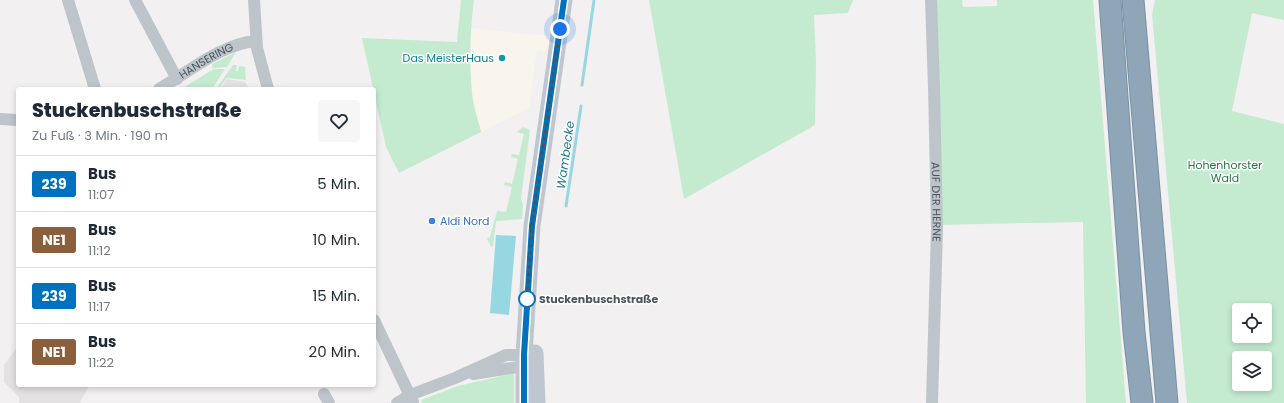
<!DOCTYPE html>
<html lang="de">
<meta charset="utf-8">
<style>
:root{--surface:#fff;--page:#f6f6f7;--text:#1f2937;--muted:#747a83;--line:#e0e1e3}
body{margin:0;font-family:Poppins,sans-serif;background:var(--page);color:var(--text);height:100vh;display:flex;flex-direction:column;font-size:15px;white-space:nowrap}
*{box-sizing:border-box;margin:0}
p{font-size:13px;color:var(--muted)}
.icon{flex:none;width:22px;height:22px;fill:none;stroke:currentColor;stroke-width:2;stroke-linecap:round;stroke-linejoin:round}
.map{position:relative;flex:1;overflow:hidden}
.drawer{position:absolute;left:16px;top:87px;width:360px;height:300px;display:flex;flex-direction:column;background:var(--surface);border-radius:4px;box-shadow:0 2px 6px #0003}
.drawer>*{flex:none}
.badge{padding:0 8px;border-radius:3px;font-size:14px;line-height:26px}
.buttons{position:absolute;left:1232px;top:303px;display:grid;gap:8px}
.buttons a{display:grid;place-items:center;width:40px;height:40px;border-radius:4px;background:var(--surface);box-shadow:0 2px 6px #0003;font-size:20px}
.you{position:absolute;width:20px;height:20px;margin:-10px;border:3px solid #fff;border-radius:50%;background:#1a73e8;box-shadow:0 0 0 6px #1a73e833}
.map>.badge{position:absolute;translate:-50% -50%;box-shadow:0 0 0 2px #fff}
.round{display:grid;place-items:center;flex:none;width:42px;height:42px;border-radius:4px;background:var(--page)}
.headline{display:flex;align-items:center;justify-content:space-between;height:68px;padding:0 16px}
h1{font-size:19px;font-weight:800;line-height:30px}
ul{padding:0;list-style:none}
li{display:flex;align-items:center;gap:12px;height:56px;padding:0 16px;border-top:1px solid var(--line)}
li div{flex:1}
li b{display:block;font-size:15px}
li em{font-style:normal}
li .badge{min-width:44px;font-weight:700;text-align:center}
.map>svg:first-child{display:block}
.commercial{fill:#faf5ec}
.education{fill:#e3e1e1}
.green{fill:#c4ead0;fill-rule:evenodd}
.water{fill:#97d7e1}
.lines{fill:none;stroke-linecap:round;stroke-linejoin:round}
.stream{stroke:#97d7e1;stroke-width:3}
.highway-casing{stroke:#7991a4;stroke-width:23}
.street{stroke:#bdc5cb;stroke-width:12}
.secondary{stroke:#bec7cf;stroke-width:17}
.highway{stroke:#8ea6b8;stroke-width:21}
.line-casing{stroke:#fff;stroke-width:9}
.line{stroke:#0072bc;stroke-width:6}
.walk{stroke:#4a545b;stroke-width:4;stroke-dasharray:0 7.2}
.culture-dot{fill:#0f9aa8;stroke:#fff;stroke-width:1.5}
.shop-dot{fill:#3f7fe0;stroke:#fff;stroke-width:1.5}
.stop-dot{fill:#fff;stroke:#0072bc;stroke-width:2}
.labels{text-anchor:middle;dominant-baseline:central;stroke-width:3;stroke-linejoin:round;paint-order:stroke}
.culture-label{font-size:11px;fill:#0d838f;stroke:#fff;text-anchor:end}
.street-label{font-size:11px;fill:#4a545b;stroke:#fff}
.park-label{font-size:11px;fill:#237445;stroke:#fff}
.shop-label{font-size:11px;fill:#366cbe;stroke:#fff;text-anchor:start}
.stop-label{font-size:11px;font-weight:bold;fill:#4a545b;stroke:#fff;text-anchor:start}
.water-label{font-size:12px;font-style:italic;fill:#1e7d8b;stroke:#fff}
</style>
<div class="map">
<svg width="1284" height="403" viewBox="0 0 1284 403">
<rect width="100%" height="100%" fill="#f2f0f0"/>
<path class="commercial" d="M470,28L550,36L547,51L537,50L529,108L481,132L472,93Z"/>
<g class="education">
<path d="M227,79L245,82L249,89H220Z"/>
<path d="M18,346V385H90L80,402L81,403H19V397L4,382V365Z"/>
</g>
<g class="green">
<path d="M461,0H474C470,31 469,62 472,93C473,106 478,119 481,132L399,173L386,147L362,38L457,42Z"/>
<path d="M649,0H853L848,13L814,15L816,62L815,125L684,199Z"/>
<path d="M929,0H962L963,7L997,6V0H1093L1126,403H1086L1083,222L935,225Z"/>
<path d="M1155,0H1284V20L1252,13L1232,111L1284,124V403H1187L1152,14ZM1239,310H1265V336H1239ZM1239,358H1265V384H1239Z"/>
<path d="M236,52L227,67L212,68V64Z"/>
<path d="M233,65H237L236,71H238L239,66L245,67L246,80L227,78L218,89H216Z"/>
<path d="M214,69H225L212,89H181Z"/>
<path d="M523,127L530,130L521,198L523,205L522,219L496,221L493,246L491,247L487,239L490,237L497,211L506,212L512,187L504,185L505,182L512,184L518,159L511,157L512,154L519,155L524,134L517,132Z"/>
<path d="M514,373V403H422L421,400L458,386Z"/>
</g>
<path class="water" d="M496,235L516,236L509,315L490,313Z"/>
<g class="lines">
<g class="stream">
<path d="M582,85L594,0"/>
<path d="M566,206L581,106"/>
</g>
<g class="highway-casing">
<g id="highway">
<path d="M1110,0L1134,332L1142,403"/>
<path d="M1133,0L1167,403"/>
</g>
</g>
<g class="street">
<path d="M68,0L95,89"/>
<path d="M135,0L177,79"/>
<path d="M254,0L257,48L268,89"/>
<path id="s1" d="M931,0L934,87L937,229L932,403"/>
<path id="s2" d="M159,89C189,72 221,44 256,41"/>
<path d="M0,119L18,120"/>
<path d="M374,320L413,402"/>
<path d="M473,374L524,366L531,361"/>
<path d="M324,394L329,403"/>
<path d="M397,403L410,395L455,378L506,355H524L530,357"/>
</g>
<g class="secondary">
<path d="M535,353L537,403"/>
<path d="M524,403V355L532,226L564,0"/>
</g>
<use href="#highway" class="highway"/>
</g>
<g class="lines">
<g class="line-casing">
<path id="line" d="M524,403V355L532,226L564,0"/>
</g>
<use href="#line" class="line"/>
<path class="walk" d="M527,299V301L532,226L560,29"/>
</g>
<circle class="culture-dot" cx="502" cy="58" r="4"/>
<circle class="shop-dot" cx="432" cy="221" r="4"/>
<circle class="stop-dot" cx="527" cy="299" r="8"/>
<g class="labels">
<g class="culture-label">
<text x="494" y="58">Das MeisterHaus</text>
</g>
<g class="street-label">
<text stroke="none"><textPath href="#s2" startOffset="55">HANSERING</textPath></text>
<text stroke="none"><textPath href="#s1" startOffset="202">AUF DER HERNE</textPath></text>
</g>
<g class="park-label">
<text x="1225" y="165">Hohenhorster<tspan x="1225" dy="13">Wald</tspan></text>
</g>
<g class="shop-label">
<text x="440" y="221">Aldi Nord</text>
</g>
<g class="stop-label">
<text x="539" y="299">Stuckenbuschstraße</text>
</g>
<g class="water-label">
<text transform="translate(565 155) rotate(-82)">Wambecke</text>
</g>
</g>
</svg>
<div class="buttons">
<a><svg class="icon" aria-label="locate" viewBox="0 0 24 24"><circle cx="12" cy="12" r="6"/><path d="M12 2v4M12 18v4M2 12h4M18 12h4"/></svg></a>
<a><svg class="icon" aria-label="layers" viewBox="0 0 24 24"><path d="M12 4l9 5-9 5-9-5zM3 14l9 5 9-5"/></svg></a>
</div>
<div class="you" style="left:560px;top:29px"></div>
<section class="drawer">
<div class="headline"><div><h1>Stuckenbuschstraße</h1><p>Zu Fuß · 3 Min. · 190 m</p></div><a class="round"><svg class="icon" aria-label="heart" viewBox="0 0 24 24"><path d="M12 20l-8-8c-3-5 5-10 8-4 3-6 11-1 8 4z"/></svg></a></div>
<ul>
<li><span class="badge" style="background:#0072bc;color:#fff">239</span><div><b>Bus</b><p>11:07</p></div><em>5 Min.</em></li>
<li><span class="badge" style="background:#8b5e3c;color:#fff">NE1</span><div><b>Bus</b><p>11:12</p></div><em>10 Min.</em></li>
<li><span class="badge" style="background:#0072bc;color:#fff">239</span><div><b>Bus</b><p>11:17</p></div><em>15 Min.</em></li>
<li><span class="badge" style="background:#8b5e3c;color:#fff">NE1</span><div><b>Bus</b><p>11:22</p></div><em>20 Min.</em></li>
</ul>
</section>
</div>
